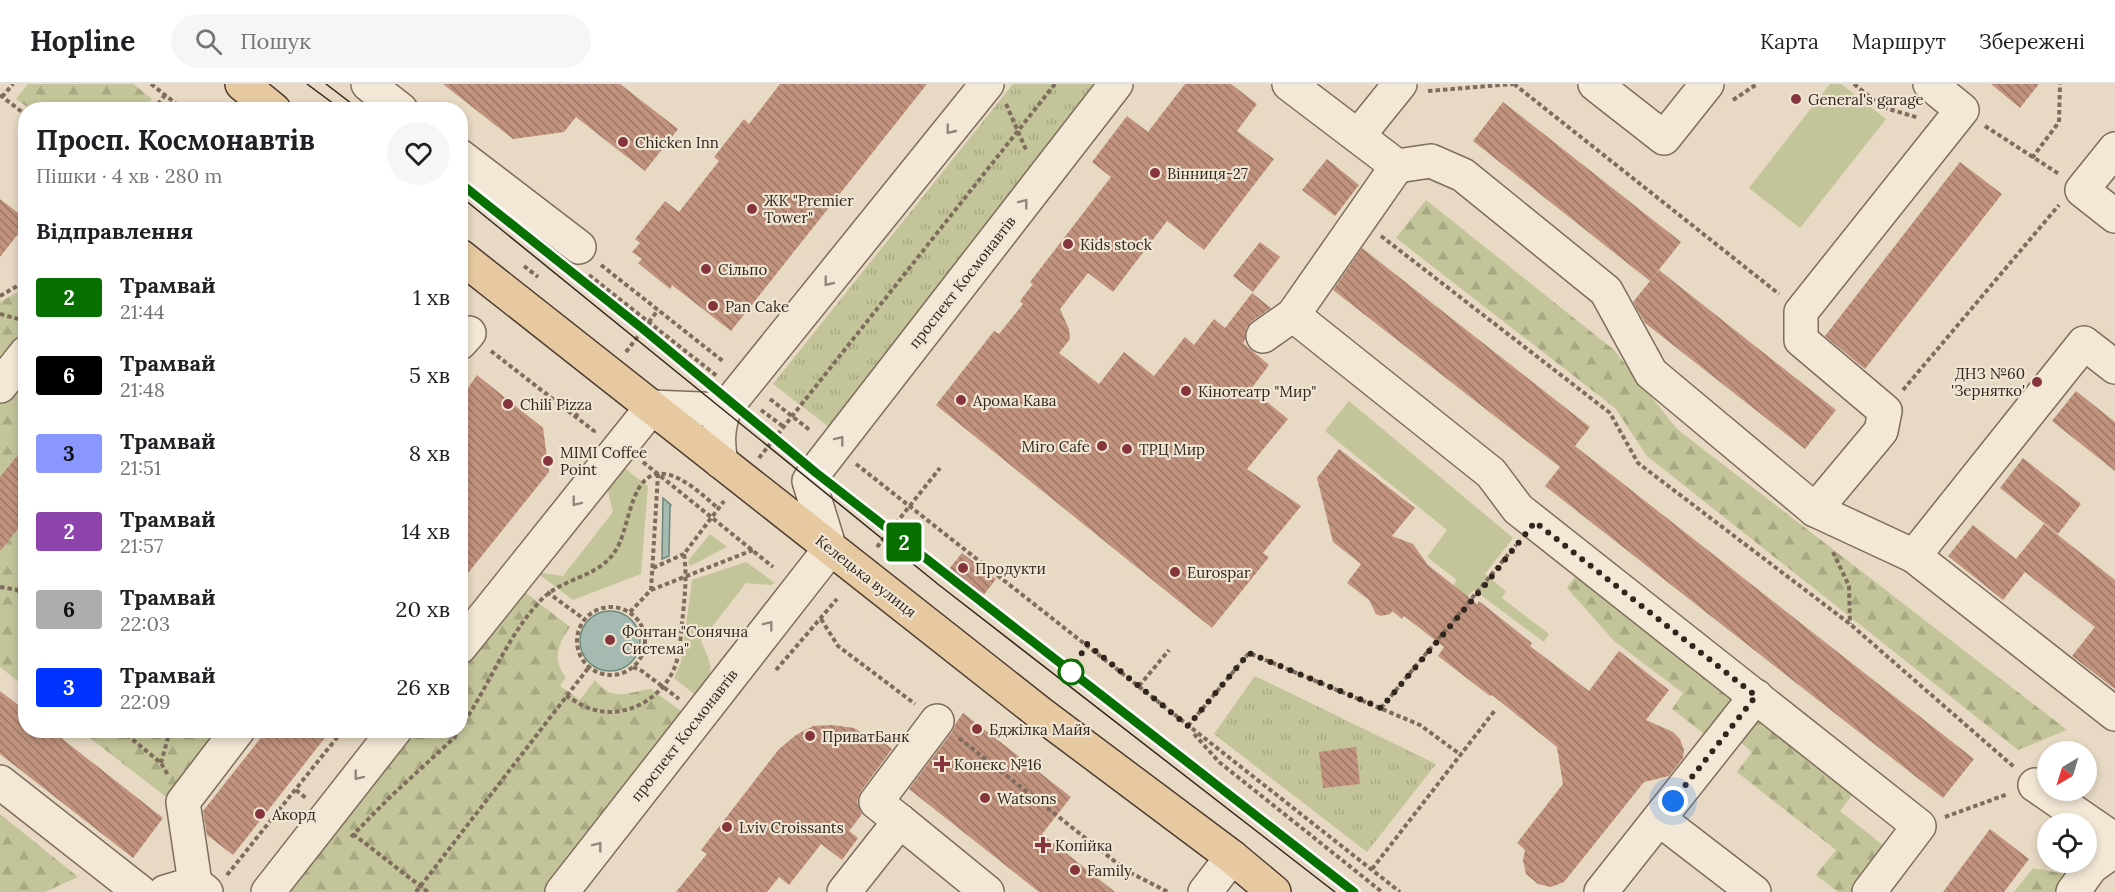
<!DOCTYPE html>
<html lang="uk">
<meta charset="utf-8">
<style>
:root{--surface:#fff;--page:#f6f6f6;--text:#202124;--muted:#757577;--line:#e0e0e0}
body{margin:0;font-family:Lora,serif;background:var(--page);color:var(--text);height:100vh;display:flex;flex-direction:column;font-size:22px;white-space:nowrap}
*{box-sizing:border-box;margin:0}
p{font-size:20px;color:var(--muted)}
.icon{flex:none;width:33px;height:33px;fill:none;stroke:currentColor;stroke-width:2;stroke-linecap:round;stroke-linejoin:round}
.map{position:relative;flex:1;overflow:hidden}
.details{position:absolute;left:18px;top:18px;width:450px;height:636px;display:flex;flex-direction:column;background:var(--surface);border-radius:24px;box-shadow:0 3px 9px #0003}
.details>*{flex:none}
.badge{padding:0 12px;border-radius:4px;font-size:21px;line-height:39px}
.needle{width:39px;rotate:218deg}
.tools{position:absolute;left:2037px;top:657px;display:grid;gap:12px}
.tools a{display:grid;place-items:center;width:60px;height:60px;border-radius:50%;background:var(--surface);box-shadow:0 3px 9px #0003;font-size:30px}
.you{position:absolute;width:30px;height:30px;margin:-15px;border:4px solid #fff;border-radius:50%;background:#1a73e8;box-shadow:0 0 0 9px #1a73e833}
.map>.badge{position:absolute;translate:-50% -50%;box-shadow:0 0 0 3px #fff}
h2{padding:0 18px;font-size:22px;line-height:54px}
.round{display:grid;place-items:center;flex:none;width:63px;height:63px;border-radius:32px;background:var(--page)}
.summary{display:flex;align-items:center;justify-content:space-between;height:102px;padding:0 18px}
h1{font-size:28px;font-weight:700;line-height:45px}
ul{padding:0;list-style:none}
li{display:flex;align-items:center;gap:18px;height:78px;padding:0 18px}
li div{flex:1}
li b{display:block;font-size:22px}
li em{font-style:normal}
li .badge{min-width:66px;font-weight:700;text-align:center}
header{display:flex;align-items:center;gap:36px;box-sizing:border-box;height:84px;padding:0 30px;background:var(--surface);border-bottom:2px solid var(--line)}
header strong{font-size:28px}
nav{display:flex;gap:33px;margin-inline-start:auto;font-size:21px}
.search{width:420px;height:54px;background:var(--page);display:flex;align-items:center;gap:15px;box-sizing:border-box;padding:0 21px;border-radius:33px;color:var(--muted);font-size:22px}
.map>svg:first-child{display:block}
.green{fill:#c3c499}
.forest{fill:url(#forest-firs)}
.park{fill:url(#park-tufts)}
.water{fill:#a5bbb2;stroke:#6d887e;stroke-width:1.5}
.building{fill:url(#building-back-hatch)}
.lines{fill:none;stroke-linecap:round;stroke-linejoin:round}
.minor-casing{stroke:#7f6c5c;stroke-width:36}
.major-casing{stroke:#4e3b30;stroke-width:36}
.path{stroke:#7f6c5c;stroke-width:4;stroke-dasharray:4.5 3;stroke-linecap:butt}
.minor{stroke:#f3e7d5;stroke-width:33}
.major{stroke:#e6c9a0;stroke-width:33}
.tram{stroke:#31261e;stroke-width:1.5}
.oneway{stroke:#92867a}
.line-casing{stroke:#fff;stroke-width:14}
.line{stroke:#077000;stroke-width:9}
.walk{stroke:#31261e;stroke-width:6;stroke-dasharray:0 10.8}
.poi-dot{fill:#86353d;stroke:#f0e4d2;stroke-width:2}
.stop-dot{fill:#fff;stroke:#077000;stroke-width:3}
.labels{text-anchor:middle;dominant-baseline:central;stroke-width:4.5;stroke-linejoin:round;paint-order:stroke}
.poi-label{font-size:15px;fill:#31261e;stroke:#f0e4d2;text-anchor:start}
.street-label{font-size:15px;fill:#31261e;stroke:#f0e4d2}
</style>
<header>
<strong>Hopline</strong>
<div class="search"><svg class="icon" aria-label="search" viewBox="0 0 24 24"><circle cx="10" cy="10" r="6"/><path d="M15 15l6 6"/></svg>Пошук</div>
<nav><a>Карта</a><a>Маршрут</a><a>Збережені</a></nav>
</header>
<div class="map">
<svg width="2115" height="808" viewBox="0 0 2115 808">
<defs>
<pattern id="forest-firs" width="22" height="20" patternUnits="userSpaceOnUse" patternTransform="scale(1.5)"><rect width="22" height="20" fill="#c3c499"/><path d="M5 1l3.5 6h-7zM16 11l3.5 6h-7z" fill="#a8a883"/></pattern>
<pattern id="park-tufts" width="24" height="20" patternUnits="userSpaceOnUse" patternTransform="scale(1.5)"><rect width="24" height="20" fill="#c3c499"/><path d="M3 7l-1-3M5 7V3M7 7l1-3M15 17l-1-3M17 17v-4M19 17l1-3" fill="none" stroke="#a8a883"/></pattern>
<pattern id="building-back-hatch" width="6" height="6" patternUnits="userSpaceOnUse" patternTransform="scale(1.5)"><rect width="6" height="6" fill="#c1937e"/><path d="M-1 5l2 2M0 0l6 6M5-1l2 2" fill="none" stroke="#9d7867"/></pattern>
</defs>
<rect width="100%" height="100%" fill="#e7d9c3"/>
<g class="green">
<path d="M1830,0H1841L1886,35L1800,144L1749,104Z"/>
<path d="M1349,317L1513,454L1485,490L1506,507L1502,514L1549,550L1544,558L1474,506L1466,514L1451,504L1457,496L1427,473L1447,446L1325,347Z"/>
<path d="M620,381L648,402L641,490L573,516L536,488L563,492L613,428L606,398Z"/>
<path d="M710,450L727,463L690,482L688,477Z"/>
<path d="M746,478L775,499L771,501L746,499L701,557C713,585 715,586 699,614L674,594L681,578L692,496Z"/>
</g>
<g class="forest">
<path d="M28,0H133L152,15L143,25H30L16,15Z"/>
<path d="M1426,116L1614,266L1677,345L2067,646L2018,666L1647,372L1615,324L1396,154Z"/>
<path d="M25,204V259L0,291V218Z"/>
<path d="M25,269V603L0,583V302Z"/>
<path d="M1579,487L1737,613L1707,652L1672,625L1683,609L1614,557L1567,504Z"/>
<path d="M522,506L570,543C558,558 552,578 566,593L560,602L580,616L595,596C613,619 627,608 651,605L685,630L546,808H286L412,647L460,646L461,585Z"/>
<path d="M1756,634L1857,705L1840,727L1889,766L1856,808H1838L1816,791L1836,766L1737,688L1752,668L1738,656Z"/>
<path d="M81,647H224L170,716Z"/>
<path d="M0,730L78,793L45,808H0Z"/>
<path d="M2033,784L2076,792L2064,808H2014Z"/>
</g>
<g class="park">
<path d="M1013,0H1101L830,344L773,300Z"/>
<path d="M1255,592L1436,680L1367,768L1214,650Z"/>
</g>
<g class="water">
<path d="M663,414L671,421L670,423L669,472L662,475Z"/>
<circle cx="610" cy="557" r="30"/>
</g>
<g class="building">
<path d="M443,0H620L678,45L645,87L576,33L564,48L513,55Z"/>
<path d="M780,0H927L731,247L672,201L670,205L638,179L642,175L632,168L640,159L635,155L665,117L679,128L719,77L714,73L744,35L749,40Z"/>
<path d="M1185,0H1231L1257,20L1237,47L1274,75L1204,166L1167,137L1113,208L1088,189L1060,225L1069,245L1070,255L1059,269L1099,300L1124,268L1154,292L1185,253L1194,261L1214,235L1225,244L1252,209L1271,224L1252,237L1246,244L1245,256L1243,259L1269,281L1251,305L1288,335L1247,385L1301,422L1263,469L1269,473L1212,544L936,321L994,247L999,250L1023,220L1020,217L1033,200L1030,198L1111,93L1092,78L1127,32L1148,48Z"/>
<path d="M1991,0H2039L2020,24Z"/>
<path d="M1503,18L1681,158L1650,197L1473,57Z"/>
<path d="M1327,75L1359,101L1335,132L1302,106Z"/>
<path d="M1960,78L2002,110L1865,285L1825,252Z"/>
<path d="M0,115L26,135V140L0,173Z"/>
<path d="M1260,158L1280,173L1253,208L1233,192Z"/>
<path d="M1362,164L1590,343L1575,362L1974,675L1943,714L1545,402L1560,383L1333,206Z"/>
<path d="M1659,186L1836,326L1805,365L1645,239L1633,218Z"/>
<path d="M477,291L543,344L549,388L460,499V309L468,304Z"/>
<path d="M2076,307L2115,338V387L2052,337Z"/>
<path d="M26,361V435L0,467V393Z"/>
<path d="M1339,365L1415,424L1392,452L1413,460L1428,481L1477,520L1479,517L1532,559L1530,562L1589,607L1619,567L1669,606L1646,636L1673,648L1680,655L1684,666L1683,674L1669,692L1644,698L1564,798L1551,803L1538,800L1526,790L1523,776L1525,766L1517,759L1563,700L1557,663L1492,611L1490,612L1438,572L1444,563L1404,532L1402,535L1392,527L1390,530L1381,532L1376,530L1369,516L1347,499L1361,480L1333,458L1317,394Z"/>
<path d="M2023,374L2081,420L2058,450L2000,404Z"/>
<path d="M2044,440L2115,496V605L2072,572L2095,543L2025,488L2003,516L1948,472L1973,441L2016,475Z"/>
<path d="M962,469L996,495L983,512L949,485Z"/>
<path d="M0,607L26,627V646H51L163,734L133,774L0,670Z"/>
<path d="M963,629L1071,713L1042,750L1115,808H1039L909,705L952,648L956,639Z"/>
<path d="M832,641L854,644L870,654L873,650L892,665L861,707L857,718L862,730L849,747L858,754L842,776L821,760L789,801L779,793L767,808H676L707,770L701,766L779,665L796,651L813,642Z"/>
<path d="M267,646H331L233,771L207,751L203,727Z"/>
<path d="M1356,663L1360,700L1323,704L1319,668Z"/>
<path d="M1990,745L2029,775L2004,808H1943Z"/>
</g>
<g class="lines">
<g class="minor-casing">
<g id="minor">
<path d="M368,0L401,26"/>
<path d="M1595,0L1664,54L1707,0"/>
<path d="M1358,52L1400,0"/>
<path d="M2115,65L2082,106L2115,132"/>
<path d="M460,72L579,163"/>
<path d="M1397,82L1431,77L1463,91L1606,207L1651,289L1815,426L1881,347L1885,327L1801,256V228L1962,26L1930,0"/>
<path d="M1293,231L1491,389L1518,425L1919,742L1869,808"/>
<path d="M1263,252L1293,231L1397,82L1289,0"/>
<path d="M460,259L469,249"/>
<path d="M0,302L26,269"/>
<path d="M721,378C717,358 718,344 724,326L987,0"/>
<path d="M1815,426L1914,472L2115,630"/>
<path d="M1914,472L2084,259L2115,283"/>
<path d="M460,563L652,323L724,326"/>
<path d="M0,698L140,808"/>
<path d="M2035,701L2115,756"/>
<path d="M1659,735L1754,808"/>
<path d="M900,737L876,718L937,637"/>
<path d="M195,799L183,718L238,646"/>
<path d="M165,808L195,799L206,808"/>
<path d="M268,808L395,646"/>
<path d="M562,808L830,465L809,397L815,388L1116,0"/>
<path d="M844,808L900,737L987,808"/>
<path d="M1205,808L1232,773"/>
<path d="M1601,808L1756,612"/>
<path d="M2073,808L2091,783L2115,766"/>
</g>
</g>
<g class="major-casing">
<g id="major">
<path d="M242,0L274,26"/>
<path d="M460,172L1041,630L1232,773L1274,808"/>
</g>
</g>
<g class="path">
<path d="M151,0L184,26"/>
<path d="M1514,0L1779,210"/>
<path d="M1854,0L1882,23L1919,34"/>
<path d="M1428,7L1513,0"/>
<path d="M0,11L26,31"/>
<path d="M2,13L13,0"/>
<path d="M1733,16L1757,0"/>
<path d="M1006,20L1027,68"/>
<path d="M153,26L165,11"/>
<path d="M1985,42L2059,90"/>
<path d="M2032,74L2059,38L2060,0"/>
<path d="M1381,152L1610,329L1638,379L1850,540L2014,683"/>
<path d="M601,181L724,278"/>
<path d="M524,182L538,193"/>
<path d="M589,191L717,292"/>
<path d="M0,212L26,197"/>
<path d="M0,230L26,237"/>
<path d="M491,267L594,347L593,350"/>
<path d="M626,268L658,226"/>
<path d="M1903,306L2059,121"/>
<path d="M770,315L811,347"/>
<path d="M761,326L784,343"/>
<path d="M575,333L588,317"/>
<path d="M759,374L1055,0"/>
<path d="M643,378L773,483"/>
<path d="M856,380L1400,808"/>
<path d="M892,444L916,462"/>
<path d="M877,463L940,384"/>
<path d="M1833,468L1849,502L1850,540"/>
<path d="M653,484L684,470"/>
<path d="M0,503L18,506L26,497"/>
<path d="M18,506L26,521"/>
<path d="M651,506L753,466"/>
<path d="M547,508L584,535"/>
<circle cx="611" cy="557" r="34"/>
<path d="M26,528V548"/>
<path d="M630,528L651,506L658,390"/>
<path d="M821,535L838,562L915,620"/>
<path d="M633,583L642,587L679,615"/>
<path d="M776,586L837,515"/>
<path d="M1139,602L1169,566"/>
<path d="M566,612C572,615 579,620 586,623C623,639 667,614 677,576C681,561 681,545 683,530C685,509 687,491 684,470L724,417"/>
<path d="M1381,624L1516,461"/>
<path d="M1188,642L1249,569L1420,641L1461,671"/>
<path d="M460,644C489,603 506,553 541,516C563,493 599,494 616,466C628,447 630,402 651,392C673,381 703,412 718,424"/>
<path d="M121,646L161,679L168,691"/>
<path d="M1194,650L1219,678L1382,808"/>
<path d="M959,654L1127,787L1168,808"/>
<path d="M161,679L170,646"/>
<path d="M296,706L307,715"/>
<path d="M1945,733L2008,710"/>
<path d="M353,750L428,808"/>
<path d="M351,753L390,713L454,654L459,646"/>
<path d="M1372,785L1496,625"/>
<path d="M227,791L343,646"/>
<path d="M416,808L589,583"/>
</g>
<use href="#minor" class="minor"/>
<use href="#major" class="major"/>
<g class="tram">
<path d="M307,0L342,26"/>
<path d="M326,0L360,26"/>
<path d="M460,99L643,245L815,388L1354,808"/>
<path d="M460,112L939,501L1335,808"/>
</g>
</g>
<defs><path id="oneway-chevron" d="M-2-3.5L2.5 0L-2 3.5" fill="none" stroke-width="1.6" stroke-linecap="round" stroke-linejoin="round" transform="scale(1.5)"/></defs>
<g class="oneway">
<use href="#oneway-chevron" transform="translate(950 46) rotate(129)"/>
<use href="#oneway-chevron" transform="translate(1024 119) rotate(-52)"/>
<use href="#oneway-chevron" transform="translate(828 198) rotate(129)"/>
<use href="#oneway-chevron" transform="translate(840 356) rotate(-52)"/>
<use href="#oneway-chevron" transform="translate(576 418) rotate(128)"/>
<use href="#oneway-chevron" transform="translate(769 541) rotate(-52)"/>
<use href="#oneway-chevron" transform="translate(358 692) rotate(128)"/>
<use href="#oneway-chevron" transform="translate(598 762) rotate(-52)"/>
</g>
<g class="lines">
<g class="line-casing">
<path id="line" d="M460,99L643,245L815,388L1354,808"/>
</g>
<use href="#line" class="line"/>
<path class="walk" d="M1071,588L1087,560L1188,642L1249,569L1381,624L1485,501L1535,438L1756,612L1673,717"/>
</g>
<g class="poi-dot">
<circle cx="1796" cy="15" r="6"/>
<circle cx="623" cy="58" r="6"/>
<circle cx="1155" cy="89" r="6"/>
<circle cx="752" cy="125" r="6"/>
<circle cx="1068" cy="160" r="6"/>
<circle cx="706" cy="185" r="6"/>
<circle cx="713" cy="222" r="6"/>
<circle cx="2037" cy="298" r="6"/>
<circle cx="1186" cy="307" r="6"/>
<circle cx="961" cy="316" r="6"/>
<circle cx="508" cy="320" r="6"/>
<circle cx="1102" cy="362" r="6"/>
<circle cx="1127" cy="365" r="6"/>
<circle cx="548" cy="377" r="6"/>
<circle cx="963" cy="484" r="6"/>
<circle cx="1175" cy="488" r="6"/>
<circle cx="610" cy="556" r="6"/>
<circle cx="977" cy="645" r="6"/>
<circle cx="810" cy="652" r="6"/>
<path d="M939 671h6v6h6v6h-6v6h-6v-6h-6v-6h6z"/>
<circle cx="985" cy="714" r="6"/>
<circle cx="260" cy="730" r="6"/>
<circle cx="727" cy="743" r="6"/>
<path d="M1040 752h6v6h6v6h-6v6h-6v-6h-6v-6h6z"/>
<circle cx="1075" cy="786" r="6"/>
</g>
<circle class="stop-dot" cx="1071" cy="588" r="12"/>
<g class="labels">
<g class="poi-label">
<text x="1808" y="15">General's garage</text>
<text x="635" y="58">Chicken Inn</text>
<text x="1167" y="89">Вінниця-27</text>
<text x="764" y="116">ЖК "Premier<tspan x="764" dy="17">Tower"</tspan></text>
<text x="1080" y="160">Kids stock</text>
<text x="718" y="185">Сільпо</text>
<text x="725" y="222">Pan Cake</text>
<text x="2025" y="289" text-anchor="end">ДНЗ №60<tspan x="2025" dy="17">'Зернятко'</tspan></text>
<text x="1198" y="307">Кінотеатр "Мир"</text>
<text x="973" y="316">Арома Кава</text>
<text x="520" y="320">Chili Pizza</text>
<text x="1090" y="362" text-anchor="end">Miro Cafe</text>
<text x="1139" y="365">ТРЦ Мир</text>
<text x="560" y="368">MIMI Coffee<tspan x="560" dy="17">Point</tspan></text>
<text x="975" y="484">Продукти</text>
<text x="1187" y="488">Eurospar</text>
<text x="622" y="547">Фонтан "Сонячна<tspan x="622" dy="17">Система"</tspan></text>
<text x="989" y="645">Бджілка Майя</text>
<text x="822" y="652">ПриватБанк</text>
<text x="954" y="680">Конекс №16</text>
<text x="997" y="714">Watsons</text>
<text x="272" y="730">Акорд</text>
<text x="739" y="743">Lviv Croissants</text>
<text x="1055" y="761">Копійка</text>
<text x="1087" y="786">Family</text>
</g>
<g class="street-label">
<text transform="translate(962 198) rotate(-52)">проспект Космонавтів</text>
<text transform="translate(866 492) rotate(38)">Келецька вулиця</text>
<text transform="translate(684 651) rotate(-52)">проспект Космонавтів</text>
</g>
</g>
</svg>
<div class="tools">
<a><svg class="needle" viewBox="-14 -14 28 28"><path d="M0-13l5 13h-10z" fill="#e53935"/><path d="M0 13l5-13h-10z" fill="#757577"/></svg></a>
<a><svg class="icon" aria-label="locate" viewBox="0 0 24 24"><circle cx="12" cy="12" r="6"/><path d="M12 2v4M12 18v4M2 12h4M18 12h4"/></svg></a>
</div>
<div class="you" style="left:1673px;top:717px"></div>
<b class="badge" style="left:904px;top:458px;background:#077000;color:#fff">2</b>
<section class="details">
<div class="summary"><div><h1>Просп. Космонавтів</h1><p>Пішки · 4 хв · 280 m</p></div><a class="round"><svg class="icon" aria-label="heart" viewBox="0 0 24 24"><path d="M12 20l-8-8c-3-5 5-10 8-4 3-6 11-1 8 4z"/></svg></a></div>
<h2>Відправлення</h2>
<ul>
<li><span class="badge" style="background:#077000;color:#fff">2</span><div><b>Трамвай</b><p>21:44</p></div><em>1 хв</em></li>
<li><span class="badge" style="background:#000;color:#fff">6</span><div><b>Трамвай</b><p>21:48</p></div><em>5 хв</em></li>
<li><span class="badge" style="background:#8a97ff;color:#111">3</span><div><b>Трамвай</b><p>21:51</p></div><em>8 хв</em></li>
<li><span class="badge" style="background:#8e44ad;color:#fff">2</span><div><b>Трамвай</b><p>21:57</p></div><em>14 хв</em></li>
<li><span class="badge" style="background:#adadad;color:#111">6</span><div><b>Трамвай</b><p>22:03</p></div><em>20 хв</em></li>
<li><span class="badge" style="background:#03f;color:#fff">3</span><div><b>Трамвай</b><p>22:09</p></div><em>26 хв</em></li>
</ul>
</section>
</div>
